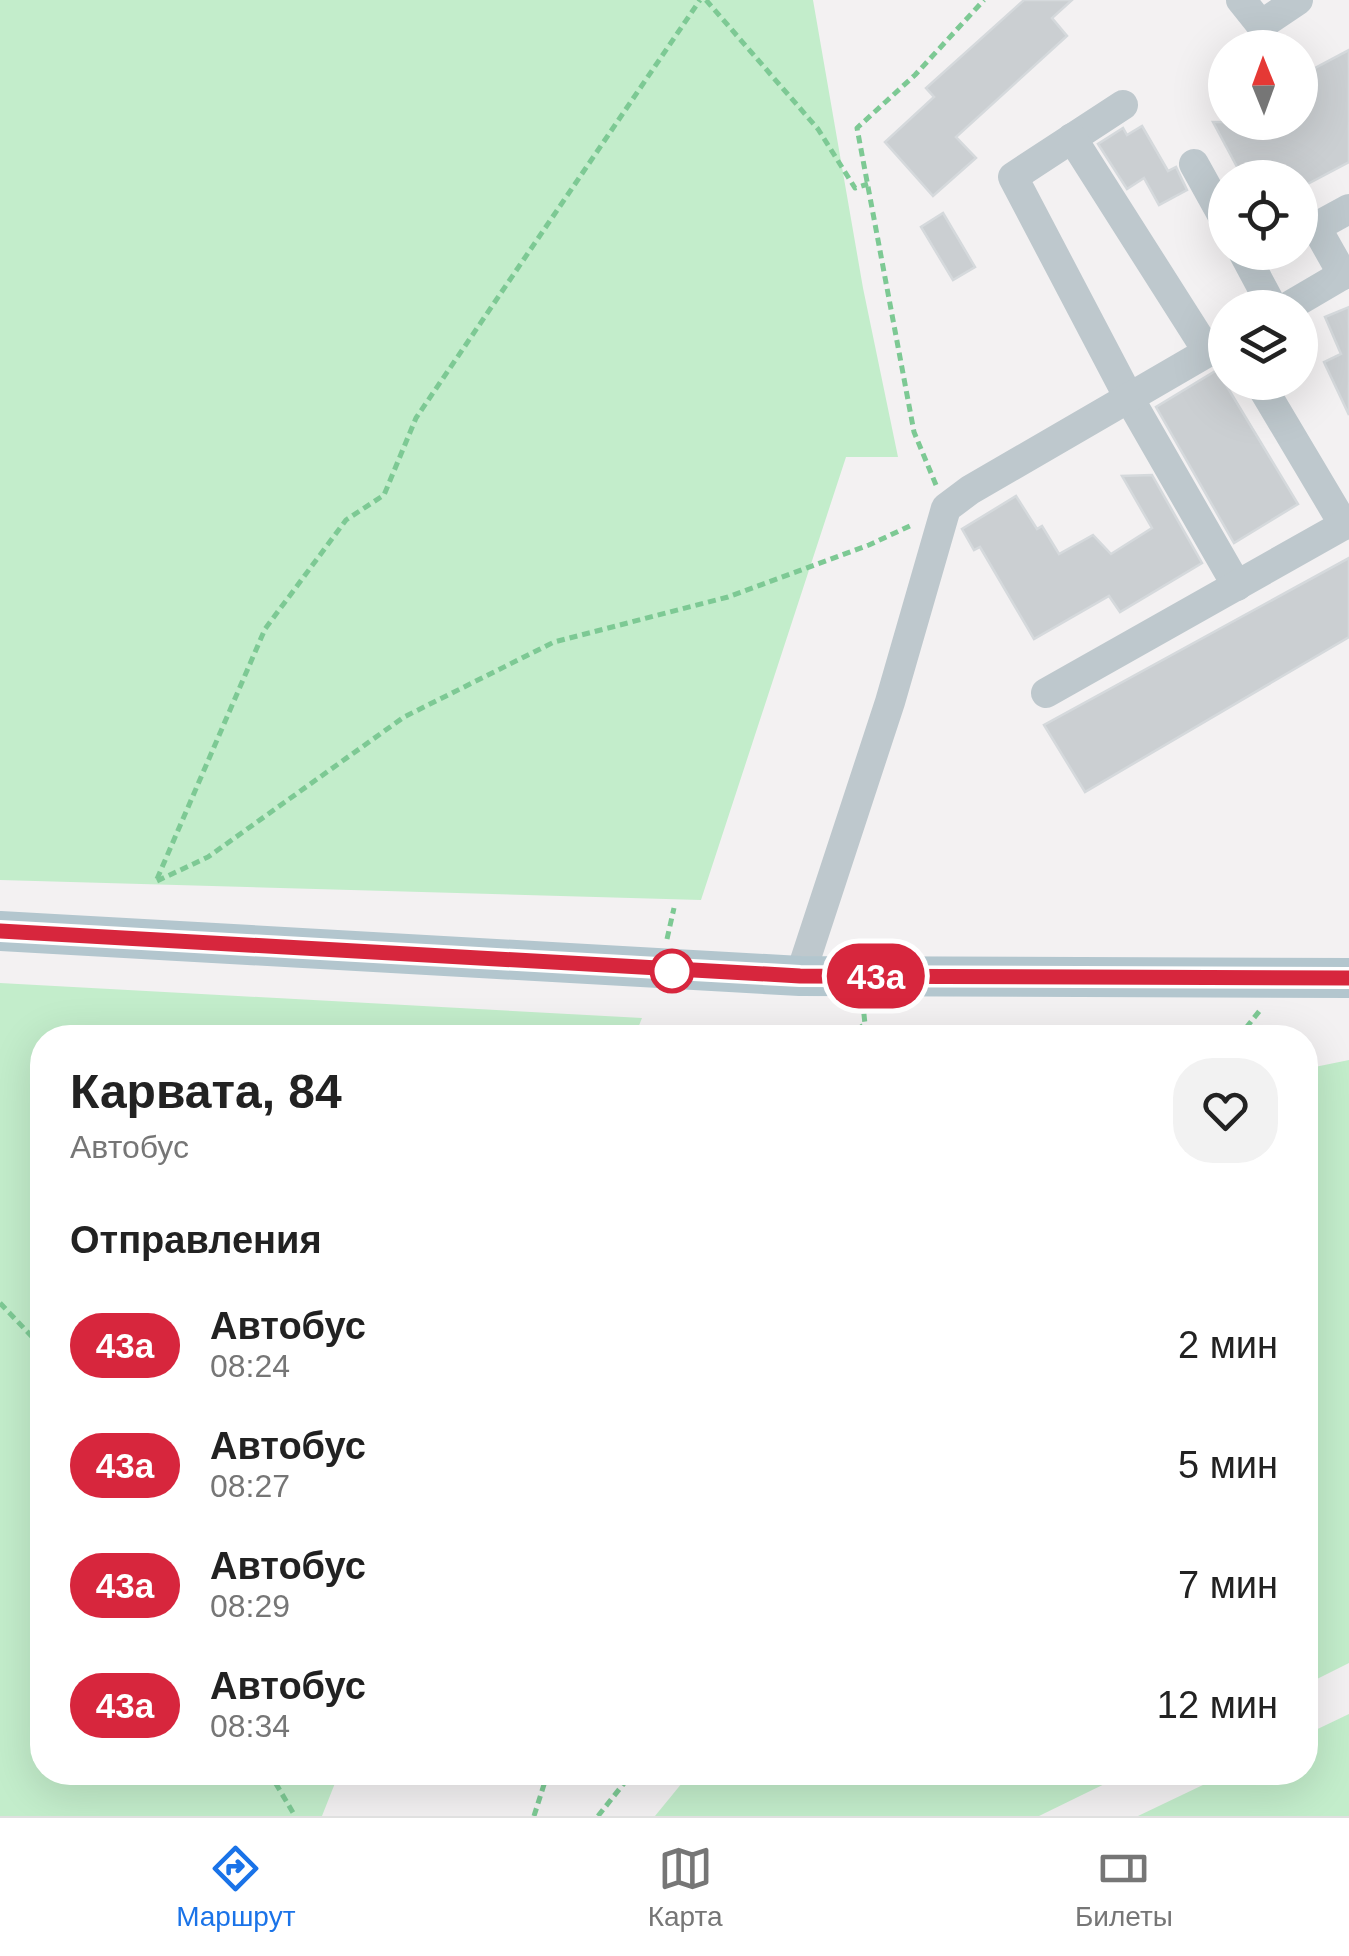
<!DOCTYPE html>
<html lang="ru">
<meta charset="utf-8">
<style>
:root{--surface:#fff;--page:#f2f2f2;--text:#222;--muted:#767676;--line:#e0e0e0;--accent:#1a73e8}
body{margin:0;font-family:Arial,sans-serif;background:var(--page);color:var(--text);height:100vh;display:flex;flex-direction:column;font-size:38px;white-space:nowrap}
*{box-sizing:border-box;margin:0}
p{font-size:32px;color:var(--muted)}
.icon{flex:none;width:55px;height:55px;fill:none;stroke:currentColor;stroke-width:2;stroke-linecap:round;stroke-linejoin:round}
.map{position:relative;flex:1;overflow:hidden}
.side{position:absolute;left:30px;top:1025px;width:1288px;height:760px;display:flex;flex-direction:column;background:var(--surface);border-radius:40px;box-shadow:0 10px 40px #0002}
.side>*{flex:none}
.badge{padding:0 20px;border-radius:32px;font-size:35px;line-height:65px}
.needle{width:65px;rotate:359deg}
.controls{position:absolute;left:1208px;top:30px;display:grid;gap:20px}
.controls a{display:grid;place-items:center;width:110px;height:110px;border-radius:50%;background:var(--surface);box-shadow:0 10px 40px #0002;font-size:50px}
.map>.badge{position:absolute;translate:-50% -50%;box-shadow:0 0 0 5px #fff}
h2{padding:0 40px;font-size:38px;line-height:90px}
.round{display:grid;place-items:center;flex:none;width:105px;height:105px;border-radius:40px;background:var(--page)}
.summary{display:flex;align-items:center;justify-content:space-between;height:170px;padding:0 40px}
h1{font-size:48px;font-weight:700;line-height:75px}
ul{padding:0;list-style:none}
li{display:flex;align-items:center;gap:30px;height:120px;padding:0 40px}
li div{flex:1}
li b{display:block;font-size:38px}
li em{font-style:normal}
li .badge{min-width:110px;font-weight:700;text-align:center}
.tab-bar{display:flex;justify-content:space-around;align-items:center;height:140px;border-top:2px solid var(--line);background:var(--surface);font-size:28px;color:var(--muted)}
.tab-bar a{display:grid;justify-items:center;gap:5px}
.tab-bar .on{color:var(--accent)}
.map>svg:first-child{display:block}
.green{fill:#c3edcb}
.building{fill:#cbcfd2;stroke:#d5d9dc;stroke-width:2.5}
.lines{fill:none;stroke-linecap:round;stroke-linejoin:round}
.path{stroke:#7dc994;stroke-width:5;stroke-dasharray:8 5;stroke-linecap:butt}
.minor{stroke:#bec8cd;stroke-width:30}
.major{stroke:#b3c6ce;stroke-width:40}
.line-casing{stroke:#fff;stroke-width:22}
.line{stroke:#d7263d;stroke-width:15}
.stop-dot{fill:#fff;stroke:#d7263d;stroke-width:5}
</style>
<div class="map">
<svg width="1349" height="1816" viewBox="0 0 1349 1816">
<rect width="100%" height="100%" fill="#f3f1f2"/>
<g class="green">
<path d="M0,0H813L863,288L898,457H846L701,900L0,880Z"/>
<path d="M0,983L642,1018L634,1038H42V1772L339,1773L322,1816H0Z"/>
<path d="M934,1026L999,1037H903Z"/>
<path d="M1349,1060V1663L1305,1685V1069Z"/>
<path d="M1349,1714V1816H1138L1228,1773L1305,1772V1735Z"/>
<path d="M691,1772H1127V1773L1039,1816H655Z"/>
</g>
<g class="building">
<path d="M1024,0H1072L1052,18L1067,36L956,137L976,158L933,196L885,142L934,97L926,88Z"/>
<path d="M1349,50V162L1300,188V178H1243L1213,122H1300V76Z"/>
<path d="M1142,126L1168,171L1176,167L1187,190L1159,205L1144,178L1127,189L1098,144L1123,128L1127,135Z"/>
<path d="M943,213L975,267L953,280L921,227Z"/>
<path d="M1349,307V415L1324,362L1341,354L1325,317Z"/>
<path d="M1217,370L1298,504L1234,543L1156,407Z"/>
<path d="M1152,475L1202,563L1120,612L1109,596L1034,639L980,547L974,550L962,529L1016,496L1037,529L1042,526L1059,554L1093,535L1111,554L1152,528L1122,476Z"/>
<path d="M1349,558V637L1085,792L1044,725Z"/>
</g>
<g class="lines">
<g class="path">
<path d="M706,0L818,129L855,188L868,184"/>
<path d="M936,485L914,432L857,128L915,75L984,0"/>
<path d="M157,879L265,629L346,520L384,495L416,418L700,0"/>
<path d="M157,881L208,857L404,717L554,642L728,597L869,545L914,524"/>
<path d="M667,939L674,908"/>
<path d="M846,1038L865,1024L863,1005"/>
<path d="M1238,1038L1261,1009"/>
<path d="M0,1303L38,1343L42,1353"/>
<path d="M269,1772L295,1816"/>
<path d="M534,1816L548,1772"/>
<path d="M598,1816L633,1772"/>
</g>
<g class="minor">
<path d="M1241,0L1261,25L1298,0"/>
<path d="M1123,105L1013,177L1129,398L1237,586"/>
<path d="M1072,138L1208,352"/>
<path d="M1194,164L1225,220"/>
<path d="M1243,252L1273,308"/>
<path d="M1343,275L1316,227L1349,209"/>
<path d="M1286,308L1349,271"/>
<path d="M1259,382L1344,525"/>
<path d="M1046,693L1349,522"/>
<path d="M800,976L890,702L946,508L970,490L1225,342"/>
</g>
<path class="major" d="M0,931L800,976L1349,978"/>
</g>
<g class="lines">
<g class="line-casing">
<path id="line" d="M0,931L800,976L1349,978"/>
</g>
<use href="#line" class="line"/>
</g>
<circle class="stop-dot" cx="672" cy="971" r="20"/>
</svg>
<div class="controls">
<a><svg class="needle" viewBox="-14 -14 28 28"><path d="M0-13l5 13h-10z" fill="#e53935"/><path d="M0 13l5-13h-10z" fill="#767676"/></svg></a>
<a><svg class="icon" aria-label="locate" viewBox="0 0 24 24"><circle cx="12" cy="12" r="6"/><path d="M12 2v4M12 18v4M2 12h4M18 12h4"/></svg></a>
<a><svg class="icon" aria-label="layers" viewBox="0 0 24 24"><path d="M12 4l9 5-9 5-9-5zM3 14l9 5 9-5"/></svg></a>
</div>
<b class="badge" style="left:876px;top:976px;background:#d7263d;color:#fff">43а</b>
<section class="side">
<div class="summary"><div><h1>Карвата, 84</h1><p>Автобус</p></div><a class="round"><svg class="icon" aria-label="heart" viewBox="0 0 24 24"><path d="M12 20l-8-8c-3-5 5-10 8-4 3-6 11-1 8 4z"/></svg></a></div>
<h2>Отправления</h2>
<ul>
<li><span class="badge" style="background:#d7263d;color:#fff">43а</span><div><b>Автобус</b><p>08:24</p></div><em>2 мин</em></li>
<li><span class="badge" style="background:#d7263d;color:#fff">43а</span><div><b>Автобус</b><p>08:27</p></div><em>5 мин</em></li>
<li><span class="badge" style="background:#d7263d;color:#fff">43а</span><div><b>Автобус</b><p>08:29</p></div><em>7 мин</em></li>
<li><span class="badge" style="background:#d7263d;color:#fff">43а</span><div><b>Автобус</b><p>08:34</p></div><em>12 мин</em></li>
</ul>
</section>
</div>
<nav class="tab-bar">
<a class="on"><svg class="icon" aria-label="directions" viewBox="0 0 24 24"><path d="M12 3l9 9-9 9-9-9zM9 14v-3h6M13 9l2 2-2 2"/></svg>Маршрут</a>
<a><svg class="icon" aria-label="map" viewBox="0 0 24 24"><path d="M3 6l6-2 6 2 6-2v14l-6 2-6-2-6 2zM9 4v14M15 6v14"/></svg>Карта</a>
<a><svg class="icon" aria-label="tickets" viewBox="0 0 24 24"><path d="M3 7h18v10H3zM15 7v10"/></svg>Билеты</a>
</nav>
